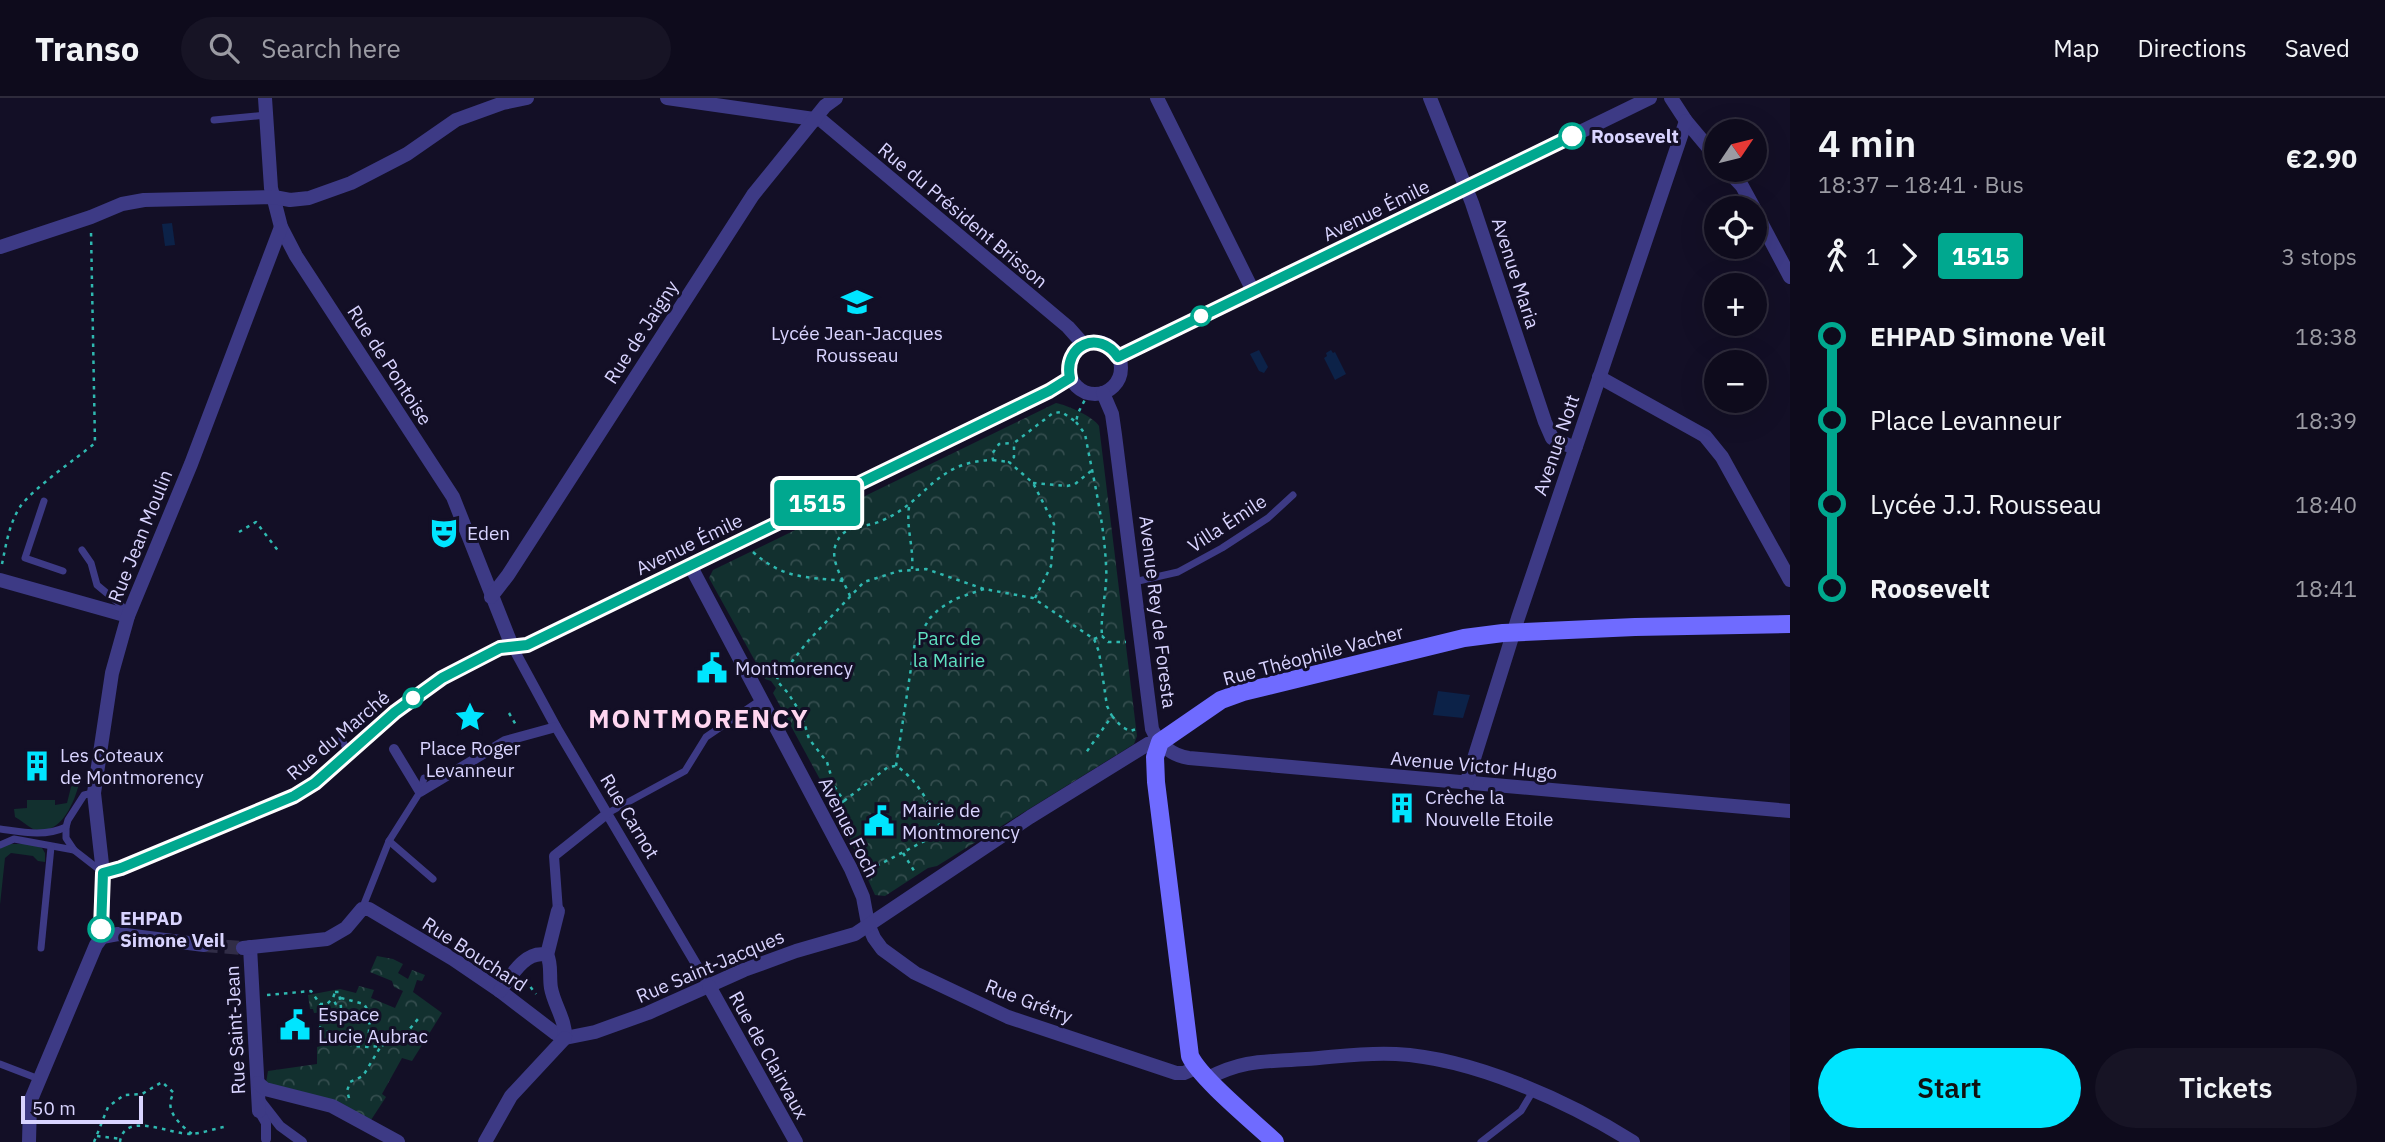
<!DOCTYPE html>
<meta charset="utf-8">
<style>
:root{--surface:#0e0b1c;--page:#171425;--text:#f1f3f6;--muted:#9b9ba3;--line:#2e2b3b;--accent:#00e5ff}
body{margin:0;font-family:"IBM Plex Sans",sans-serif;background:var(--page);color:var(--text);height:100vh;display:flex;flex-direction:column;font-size:26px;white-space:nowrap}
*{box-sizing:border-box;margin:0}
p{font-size:23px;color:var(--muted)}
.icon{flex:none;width:38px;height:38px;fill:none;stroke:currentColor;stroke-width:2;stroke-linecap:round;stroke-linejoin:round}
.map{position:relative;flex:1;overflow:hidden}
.sheet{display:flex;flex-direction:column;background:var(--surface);width:595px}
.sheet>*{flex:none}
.badge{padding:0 14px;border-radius:5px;font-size:24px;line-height:46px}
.needle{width:46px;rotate:55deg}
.tools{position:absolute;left:1704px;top:21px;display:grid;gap:14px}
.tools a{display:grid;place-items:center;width:63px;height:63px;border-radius:50%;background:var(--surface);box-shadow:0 7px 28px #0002,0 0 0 2px var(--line);font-size:35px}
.scale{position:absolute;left:21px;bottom:18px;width:122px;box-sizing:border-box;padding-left:7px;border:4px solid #d9d4ff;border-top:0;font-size:19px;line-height:24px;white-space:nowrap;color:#d9d4ff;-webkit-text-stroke:5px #130f26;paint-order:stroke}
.map>.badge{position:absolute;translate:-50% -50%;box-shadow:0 0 0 4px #fff}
.legs{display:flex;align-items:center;gap:10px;height:77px;padding:0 28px;font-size:23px}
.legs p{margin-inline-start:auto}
.summary{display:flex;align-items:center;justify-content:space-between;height:119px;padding:0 28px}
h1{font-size:38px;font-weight:600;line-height:52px}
.button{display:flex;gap:14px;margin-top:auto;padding:14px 28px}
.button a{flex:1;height:80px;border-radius:42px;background:var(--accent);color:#111;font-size:28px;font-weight:600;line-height:80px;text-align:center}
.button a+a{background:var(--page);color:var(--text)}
ul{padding:0 28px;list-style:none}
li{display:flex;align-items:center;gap:24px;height:84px;font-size:26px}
li i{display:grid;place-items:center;width:10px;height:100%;margin:0 9px;background:currentColor}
li i::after{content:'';width:18px;height:18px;margin:-9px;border:5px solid;border-radius:50%;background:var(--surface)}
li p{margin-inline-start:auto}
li:first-child i{background:linear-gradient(#0000 50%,currentColor 0)}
li:last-child i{background:linear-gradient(currentColor 50%,#0000 0)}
header{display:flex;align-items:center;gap:42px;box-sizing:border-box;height:98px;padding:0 35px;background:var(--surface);border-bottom:2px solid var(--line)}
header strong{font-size:33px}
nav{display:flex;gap:38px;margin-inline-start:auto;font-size:24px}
.search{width:490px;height:63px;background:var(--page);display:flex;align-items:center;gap:18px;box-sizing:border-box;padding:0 24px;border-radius:38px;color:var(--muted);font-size:26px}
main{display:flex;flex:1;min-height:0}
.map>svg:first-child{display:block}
.grass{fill:#12302f}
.park{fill:url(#park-crowns)}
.water{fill:#0c2248}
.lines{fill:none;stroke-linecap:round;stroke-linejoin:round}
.minor-tunnel{stroke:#312d47;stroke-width:14;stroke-dasharray:14 7;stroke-linecap:butt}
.path{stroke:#2fb8b0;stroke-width:2.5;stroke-dasharray:3.5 5;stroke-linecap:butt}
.service{stroke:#3d3a85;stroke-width:7}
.pedestrian{stroke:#3d3a85;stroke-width:10}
.minor{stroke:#3d3a85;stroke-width:14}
.secondary{stroke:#6f6bff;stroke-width:18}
.line-1-casing{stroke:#fff;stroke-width:16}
.line-1{stroke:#00a88f;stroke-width:10}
.stop-1-dot{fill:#fff;stroke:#00a88f;stroke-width:3.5}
.labels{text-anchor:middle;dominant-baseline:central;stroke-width:6;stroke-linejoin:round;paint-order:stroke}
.stop-label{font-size:19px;font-weight:bold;fill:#d9d4ff;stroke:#130f26;text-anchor:start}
.street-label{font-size:19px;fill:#d9d4ff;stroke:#130f26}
.poi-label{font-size:19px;fill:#d9d4ff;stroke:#130f26;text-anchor:start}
.park-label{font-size:19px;fill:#5fe0c0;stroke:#130f26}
.district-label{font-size:26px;font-weight:bold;letter-spacing:2px;fill:#ffd6f0;stroke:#130f26}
</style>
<header>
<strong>Transo</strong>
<div class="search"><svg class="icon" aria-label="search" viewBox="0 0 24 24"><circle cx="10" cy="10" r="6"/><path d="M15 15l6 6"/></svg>Search here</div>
<nav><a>Map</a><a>Directions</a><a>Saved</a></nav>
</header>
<main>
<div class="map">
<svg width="1790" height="1044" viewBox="0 0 1790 1044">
<defs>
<pattern id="park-crowns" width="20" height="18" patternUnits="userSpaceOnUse" patternTransform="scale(1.75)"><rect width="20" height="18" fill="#12302f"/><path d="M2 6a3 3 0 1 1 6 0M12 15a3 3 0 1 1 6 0" fill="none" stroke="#344d4e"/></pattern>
</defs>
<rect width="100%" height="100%" fill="#130f26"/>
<g class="grass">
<path d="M72,685L79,686C74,705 60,740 33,731C27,728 21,722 15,719L14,711L27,710V702H55V707L67,705Z"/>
<path d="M9,746H30L42,750L45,755V764L38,763L33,758L11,755L5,760L0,807V750Z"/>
</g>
<g class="park">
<path d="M1056,305C1067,307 1094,319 1099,328L1137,638L1134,646L937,768L928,770L885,798L875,797L835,709L773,595L776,590L771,583L765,581L709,480L713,472Z"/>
<path d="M377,858L393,861L403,866L398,875L408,881L412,872L425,877L422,883L417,882L413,894L442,915L412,963L402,960L382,996L386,999L371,1022L332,1008L265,991L268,973L317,966V949L321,948L319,925L327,924L326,914L314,915L313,911H310L308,897L340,891L356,895L359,888L374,892L371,900L395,910L403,893L394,889L392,883L370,874Z"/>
</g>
<g class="water">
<path d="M172,125L175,147L165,148L162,126Z"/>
<path d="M1259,252L1268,269L1264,275L1259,273L1250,256Z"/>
<path d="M1331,252L1333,255L1335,254L1346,276L1335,282L1324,260L1327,258L1326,255Z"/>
<path d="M1438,593L1470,597L1463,620L1433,617Z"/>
</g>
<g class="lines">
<path class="minor-tunnel" d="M204,847L243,850"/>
<g class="path">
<path d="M1076,324L1085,336C1093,379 1104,423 1106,467C1108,491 1100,514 1102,538"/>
<path d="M993,362L1009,364"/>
<path d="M1033,385L1067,388L1075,386L1091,373"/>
<path d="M909,409C906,430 914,450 912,471"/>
<path d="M239,434L256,424L279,454"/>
<path d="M753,454C783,481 806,479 844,483"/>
<path d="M2,466C6,447 9,426 20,409C33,390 76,361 95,345L91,133"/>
<path d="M850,498C844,483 829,462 836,446C844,425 864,431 881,423C927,404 934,363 993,362L992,356L999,346L1014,345"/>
<path d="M1035,500L1051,468L1054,426L1033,385L1009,364L1014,359V345L1053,315L1062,314L1076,324L1078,315L1088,296"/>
<path d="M1094,541L1102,538L1108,544H1126"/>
<path d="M509,615L516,627"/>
<path d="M1112,618L1122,629L1130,633L1137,631"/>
<path d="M896,668L915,544L930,520L939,511L955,501L984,491"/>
<path d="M844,703L888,669L896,668C916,680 931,707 940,729L936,737L867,773"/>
<path d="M834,709L844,703L834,688L827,664L809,641L802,617L788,595L777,583L779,570L790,566L808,543L864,484L899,473L926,471L984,491L1033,500L1094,541L1099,554L1107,608L1112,618L1085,656"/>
<path d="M903,755L916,776"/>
<path d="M523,886L529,887L536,896"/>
<path d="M335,894H339L341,909H337L333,900Z"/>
<path d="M267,897L311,893L320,906H327L333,900"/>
<path d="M341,900L364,906L370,916L368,949"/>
<path d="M319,929L353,948L368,949L381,948L403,939L418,921"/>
<path d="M349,1000L347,993L350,984L363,978L381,948"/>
<path d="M97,1038L121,1041"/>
<path d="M94,1044L108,1009L124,997L142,996L162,984L174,995C163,1011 179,1026 192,1036"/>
<path d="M120,1044C124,1012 171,1037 192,1036C202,1035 214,1031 224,1029"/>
</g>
<g class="service">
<path d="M214,22L266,17"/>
<path d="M44,403L25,460L63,473"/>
<path d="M82,452L91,465L97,487L121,507L127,515"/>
<path d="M1134,484L1178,474L1222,450L1268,420L1293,397"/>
<path d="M342,641L348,656"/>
<path d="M608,715L685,673L706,639L762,601"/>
<path d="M66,729V740L74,752"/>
<path d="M0,731C22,734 45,739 66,729L68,722L84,697L93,695"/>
<path d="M389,743L433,781"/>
<path d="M0,747L14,741L74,752L101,773"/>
<path d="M362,811L389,743L420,694L424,680"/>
<path d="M41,850L51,749"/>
<path d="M0,966L39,981"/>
<path d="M1481,1044L1521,1013L1533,993"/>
</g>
<g class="pedestrian">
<path d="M512,548L556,629L709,888"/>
<path d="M394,651L420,694L505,643L556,629"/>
<path d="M558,813L554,758L608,715"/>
<path d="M259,1001L280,1028L302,1044"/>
<path d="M259,1013L266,1025V1041"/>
</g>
<g class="minor">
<path d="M265,0L271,90L281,129L296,158L453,399L512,548"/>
<path d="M667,0L821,22L1068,229L1084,247"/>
<path d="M1157,0L1253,193"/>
<path d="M1430,0L1472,105L1545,324L1552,340L1570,348H1576"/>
<path d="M1671,0L1686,23L1717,60"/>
<path d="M1727,72L1742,88L1754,110"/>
<path d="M1755,113L1790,179"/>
<path d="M0,149L91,119L122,106L144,102L274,99L290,102L309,100L351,85L407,56L456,22L503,5L527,0"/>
<circle cx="1095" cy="270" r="26"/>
<path d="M1118,259L1650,0"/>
<path d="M1599,279L1705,338L1722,359L1790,482"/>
<path d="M1103,295L1112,316L1115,337L1152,631C1159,647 1173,658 1189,660L1790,713"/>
<path d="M690,467L851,771L863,799L868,826L874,840L882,851L915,875L1008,919L1176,975H1184L1198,969"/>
<path d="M0,482L128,518"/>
<path d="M491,499L508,477L753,97L825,8L836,0"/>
<path d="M1466,686L1518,520L1686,23"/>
<path d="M103,775L121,770L294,698L315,685L395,614L442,580L500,550L527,547L1049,293L1070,280"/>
<path d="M102,839L118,836L204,847"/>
<path d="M250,849L259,1013"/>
<path d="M243,850L327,841L346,830L362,811H369L453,861L500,893L555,935L565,940L595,934L648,915L744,872L796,853L855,836L1030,719L1148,646L1160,644"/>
<path d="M547,857L558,813"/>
<path d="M709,888L796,1044"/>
<path d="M500,893C511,878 526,851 547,857C552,866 549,879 551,890C554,907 566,922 565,940"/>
<path d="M1208,980C1245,961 1265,964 1306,961C1335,959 1366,954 1396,956C1473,960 1568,1003 1633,1044"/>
<path d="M258,985L265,991L332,1008L398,1044"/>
<path d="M29,1044L30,1004L96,847L102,839L103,775L94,695L112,575L128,518L191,366L281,129"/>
<path d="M485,1044L511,998L565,940"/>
</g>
<path class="secondary" d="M1275,1044C1255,1025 1200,980 1190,958L1156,684L1155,659L1160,644L1221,602L1243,594L1464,540L1503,535L1635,529L1790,526"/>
</g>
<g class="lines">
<g class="line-1-casing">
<path id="line-1" d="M101,831L103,775L121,770L294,698L315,685L395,614L442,580L500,550L527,547L1049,293L1070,280C1063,247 1099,231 1118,259L1572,38"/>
</g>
<use href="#line-1" class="line-1"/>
</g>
<defs>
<g id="school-bare" transform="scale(2.415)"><path d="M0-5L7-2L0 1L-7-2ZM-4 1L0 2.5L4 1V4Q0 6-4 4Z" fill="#00e5ff" stroke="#130f26" stroke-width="2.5" paint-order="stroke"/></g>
<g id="theatre-bare" transform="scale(2.415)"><path d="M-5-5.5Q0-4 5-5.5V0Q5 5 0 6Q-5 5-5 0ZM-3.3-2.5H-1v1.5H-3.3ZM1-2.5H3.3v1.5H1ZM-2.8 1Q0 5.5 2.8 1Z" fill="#00e5ff" stroke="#130f26" stroke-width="2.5" paint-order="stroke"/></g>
<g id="civic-bare" transform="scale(2.415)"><path d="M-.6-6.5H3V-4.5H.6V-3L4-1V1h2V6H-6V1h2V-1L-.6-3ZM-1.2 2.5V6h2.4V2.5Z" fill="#00e5ff" stroke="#130f26" stroke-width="2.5" paint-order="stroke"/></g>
<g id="sight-bare" transform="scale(2.415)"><path d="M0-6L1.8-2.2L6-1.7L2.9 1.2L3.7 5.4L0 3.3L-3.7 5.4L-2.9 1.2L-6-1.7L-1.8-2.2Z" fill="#00e5ff" stroke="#130f26" stroke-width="2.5" paint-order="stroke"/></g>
<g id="building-bare" transform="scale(2.415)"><path d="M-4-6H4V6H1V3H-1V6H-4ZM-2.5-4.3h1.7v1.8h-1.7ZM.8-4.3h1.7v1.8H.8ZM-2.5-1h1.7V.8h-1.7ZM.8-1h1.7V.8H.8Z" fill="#00e5ff" stroke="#130f26" stroke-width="2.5" paint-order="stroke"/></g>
</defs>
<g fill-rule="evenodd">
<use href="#school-bare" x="857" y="204"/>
<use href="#theatre-bare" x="444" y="435"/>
<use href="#civic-bare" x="712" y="570"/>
<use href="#sight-bare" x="470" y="619"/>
<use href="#building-bare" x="37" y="668"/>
<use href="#building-bare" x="1402" y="710"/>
<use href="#civic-bare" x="879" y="723"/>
<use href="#civic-bare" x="295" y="927"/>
</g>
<g class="stop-1-dot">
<circle cx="1572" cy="38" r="12"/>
<circle cx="1201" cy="218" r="9"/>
<circle cx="413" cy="600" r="9"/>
<circle cx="101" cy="831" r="12"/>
</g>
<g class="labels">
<g class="stop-label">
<text x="1591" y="38">Roosevelt</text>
<text x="120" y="820">EHPAD<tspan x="120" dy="22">Simone Veil</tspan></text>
</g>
<g class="street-label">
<text transform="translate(1376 112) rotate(-26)">Avenue Émile</text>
<text transform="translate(963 117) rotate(40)">Rue du Président Brisson</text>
<text transform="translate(1516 175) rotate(72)">Avenue Maria</text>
<text transform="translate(641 234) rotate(-57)">Rue de Jaigny</text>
<text transform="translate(390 267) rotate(57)">Rue de Pontoise</text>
<text transform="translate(1556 347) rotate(-71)">Avenue Nott</text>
<text transform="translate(1227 425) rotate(-33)">Villa Émile</text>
<text transform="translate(140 438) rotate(-68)">Rue Jean Moulin</text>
<text transform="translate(689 446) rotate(-26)">Avenue Émile</text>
<text transform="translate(1158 514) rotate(83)">Avenue Rey de Foresta</text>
<text transform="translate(1313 557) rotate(-15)">Rue Théophile Vacher</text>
<text transform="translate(338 637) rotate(-40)">Rue du Marché</text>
<text transform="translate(1474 667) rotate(5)">Avenue Victor Hugo</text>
<text transform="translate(630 718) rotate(59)">Rue Carnot</text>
<text transform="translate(849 729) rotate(63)">Avenue Foch</text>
<text transform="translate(475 856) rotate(33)">Rue Bouchard</text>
<text transform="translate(710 868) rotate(-23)">Rue Saint-Jacques</text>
<text transform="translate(1029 903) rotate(21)">Rue Grétry</text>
<text transform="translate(235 932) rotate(-93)">Rue Saint-Jean</text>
<text transform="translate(769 957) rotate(61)">Rue de Clairvaux</text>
</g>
<g class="poi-label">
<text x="857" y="235" text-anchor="middle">Lycée Jean-Jacques<tspan x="857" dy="22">Rousseau</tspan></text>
<text x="467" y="435">Eden</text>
<text x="735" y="570">Montmorency</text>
<text x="470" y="650" text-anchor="middle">Place Roger<tspan x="470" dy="22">Levanneur</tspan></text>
<text x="60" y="657">Les Coteaux<tspan x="60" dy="22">de Montmorency</tspan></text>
<text x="1425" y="699">Crèche la<tspan x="1425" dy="22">Nouvelle Etoile</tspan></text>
<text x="902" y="712">Mairie de<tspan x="902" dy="22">Montmorency</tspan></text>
<text x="318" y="916">Espace<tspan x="318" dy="22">Lucie Aubrac</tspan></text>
</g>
<g class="park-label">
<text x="949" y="540">Parc de<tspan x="949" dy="22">la Mairie</tspan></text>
</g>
<g class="district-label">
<text x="699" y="620">MONTMORENCY</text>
</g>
</g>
</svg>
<div class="tools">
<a><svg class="needle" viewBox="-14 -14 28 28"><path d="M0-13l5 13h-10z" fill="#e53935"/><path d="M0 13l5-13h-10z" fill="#9b9ba3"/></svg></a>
<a><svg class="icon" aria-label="locate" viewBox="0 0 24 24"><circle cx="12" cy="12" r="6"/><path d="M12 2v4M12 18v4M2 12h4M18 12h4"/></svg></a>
<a>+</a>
<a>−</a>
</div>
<div class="scale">50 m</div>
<b class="badge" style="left:817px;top:405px;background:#00a88f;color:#fff">1515</b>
</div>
<section class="sheet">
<div class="summary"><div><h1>4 min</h1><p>18:37 – 18:41 · Bus</p></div><b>€2.90</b></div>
<div class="legs"><svg class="icon" aria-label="walk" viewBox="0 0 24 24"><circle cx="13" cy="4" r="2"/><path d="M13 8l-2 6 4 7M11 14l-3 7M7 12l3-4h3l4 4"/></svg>1<svg class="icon" aria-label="forward" viewBox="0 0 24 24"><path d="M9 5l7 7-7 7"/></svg><b class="badge" style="background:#00a88f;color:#fff">1515</b><p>3 stops</p></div>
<ul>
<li><i style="color:#00a88f"></i><b>EHPAD Simone Veil</b><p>18:38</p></li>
<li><i style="color:#00a88f"></i><span>Place Levanneur</span><p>18:39</p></li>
<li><i style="color:#00a88f"></i><span>Lycée J.J. Rousseau</span><p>18:40</p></li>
<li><i style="color:#00a88f"></i><b>Roosevelt</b><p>18:41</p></li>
</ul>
<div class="button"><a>Start</a><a>Tickets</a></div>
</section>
</main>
